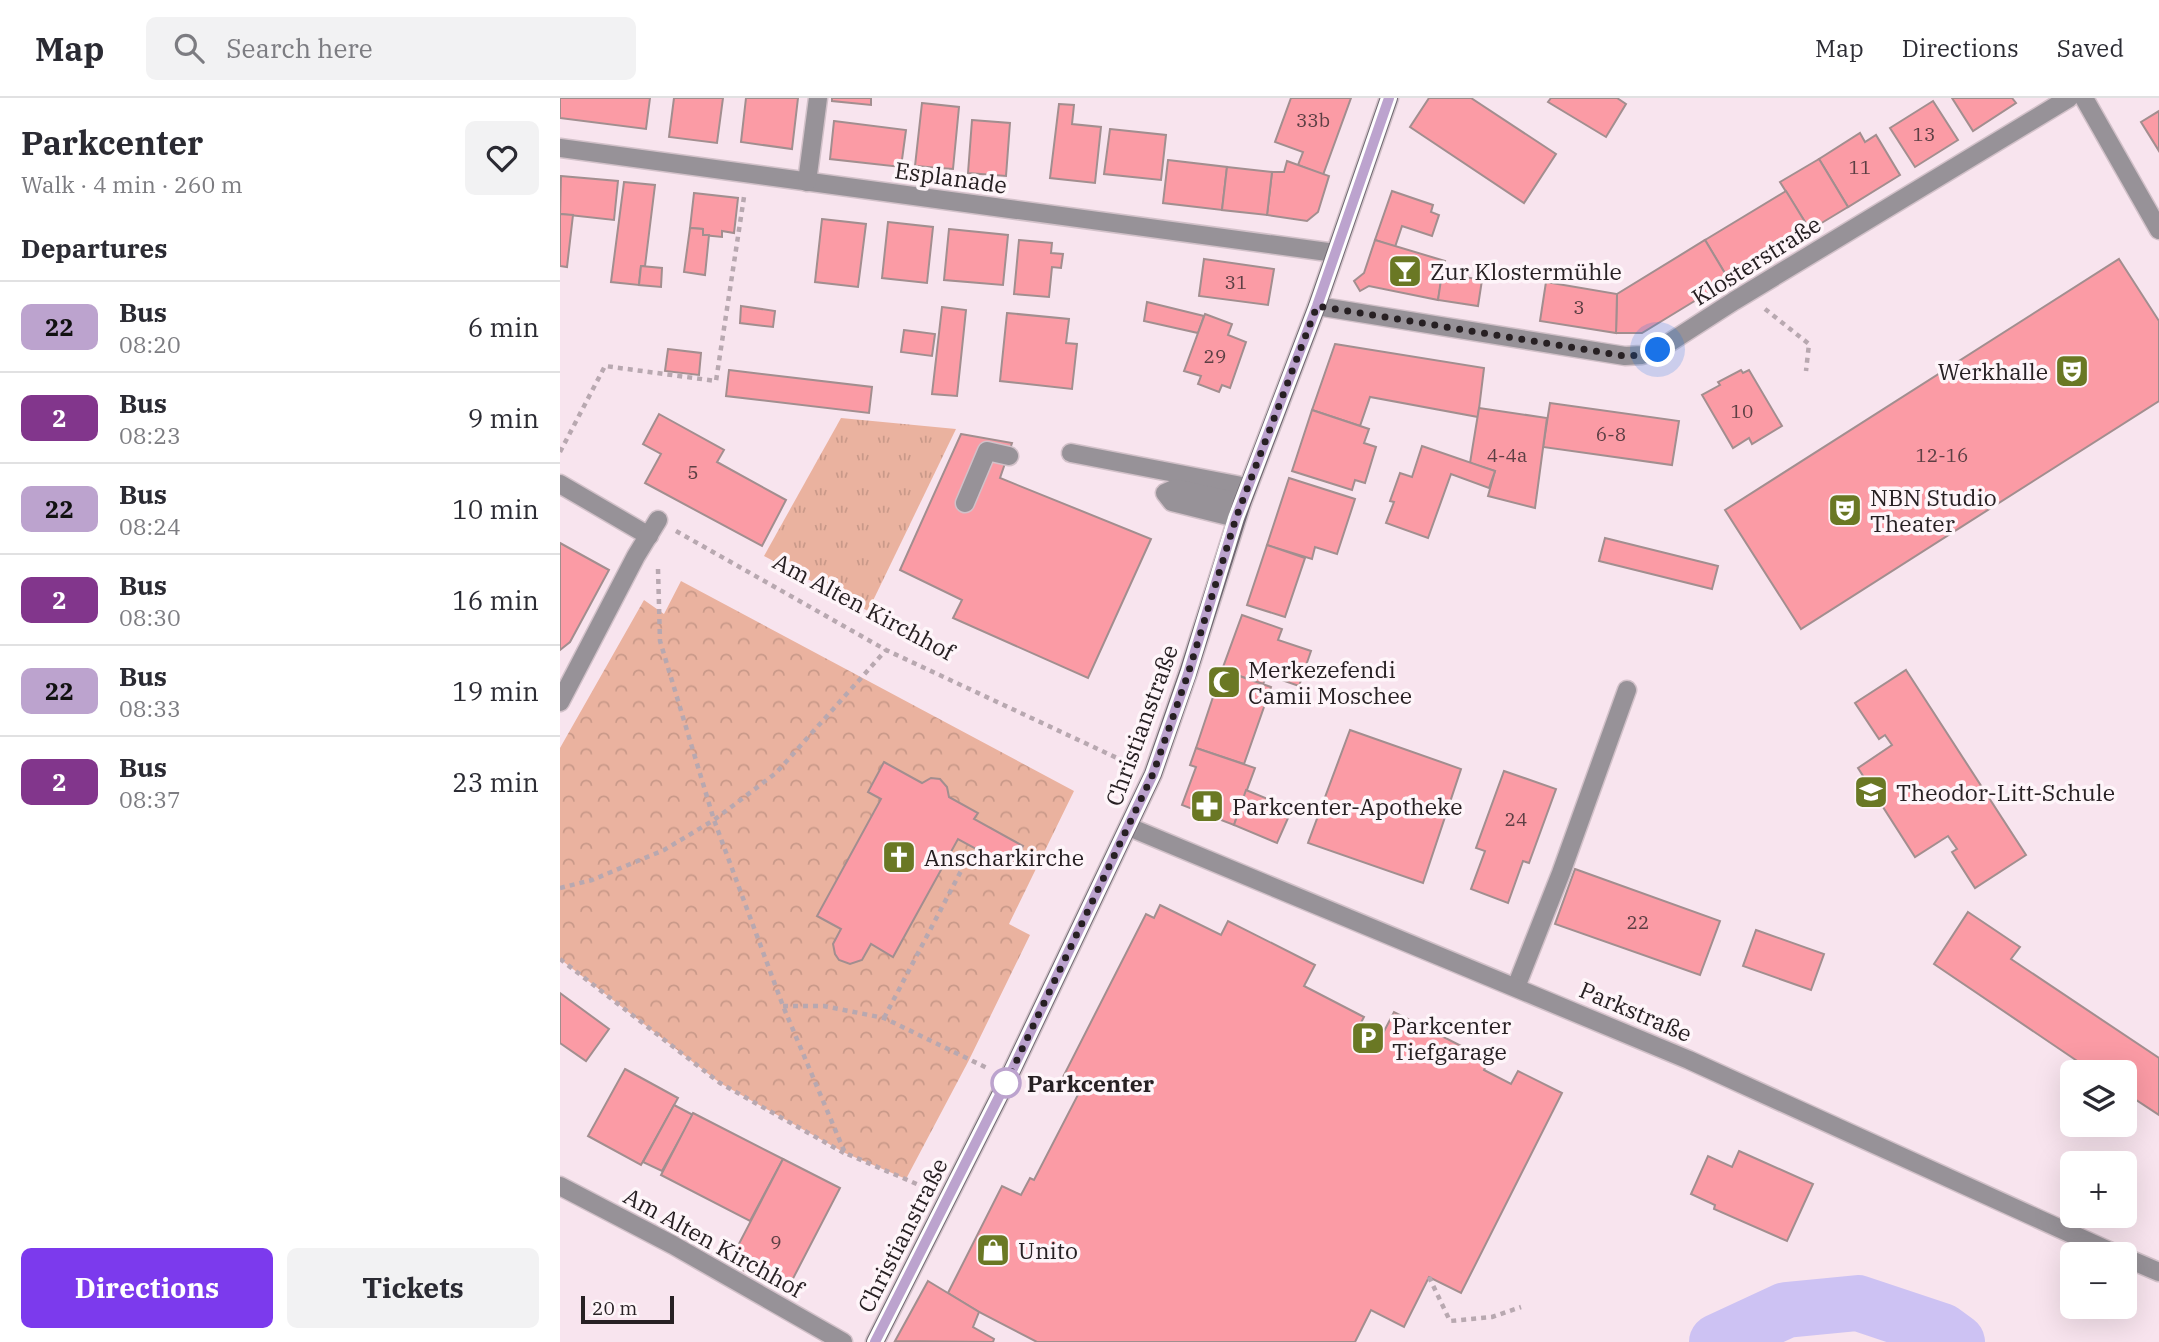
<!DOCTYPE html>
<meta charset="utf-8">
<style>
:root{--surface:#fff;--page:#f2f2f3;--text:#2b2b33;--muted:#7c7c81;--line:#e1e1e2;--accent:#7c3aed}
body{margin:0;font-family:"IBM Plex Serif",serif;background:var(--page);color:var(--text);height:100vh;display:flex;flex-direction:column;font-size:26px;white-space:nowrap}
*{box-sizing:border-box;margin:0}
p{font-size:23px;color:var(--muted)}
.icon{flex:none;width:38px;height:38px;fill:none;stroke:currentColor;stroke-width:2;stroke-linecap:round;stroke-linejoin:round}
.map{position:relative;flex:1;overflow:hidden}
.panel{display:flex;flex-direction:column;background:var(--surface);width:560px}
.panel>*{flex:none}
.badge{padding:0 14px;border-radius:10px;font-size:24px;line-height:46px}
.buttons{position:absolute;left:1500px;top:962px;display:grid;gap:14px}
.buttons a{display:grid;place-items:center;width:77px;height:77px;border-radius:10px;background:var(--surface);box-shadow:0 7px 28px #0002;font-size:35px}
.scale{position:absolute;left:21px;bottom:18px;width:93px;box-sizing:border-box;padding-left:7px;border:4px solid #272023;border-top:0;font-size:19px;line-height:24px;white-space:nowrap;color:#272023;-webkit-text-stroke:5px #fef5f9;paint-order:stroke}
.you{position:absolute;width:35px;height:35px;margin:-18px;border:5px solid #fff;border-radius:50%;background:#1a73e8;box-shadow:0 0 0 10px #1a73e833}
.map>.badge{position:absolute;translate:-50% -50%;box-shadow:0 0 0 4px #fff}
h2{padding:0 21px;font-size:26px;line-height:63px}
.round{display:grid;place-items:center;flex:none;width:74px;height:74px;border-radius:10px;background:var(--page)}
.head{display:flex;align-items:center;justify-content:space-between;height:119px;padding:0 21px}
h1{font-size:33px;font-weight:800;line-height:52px}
.action{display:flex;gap:14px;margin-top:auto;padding:14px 21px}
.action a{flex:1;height:80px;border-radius:10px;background:var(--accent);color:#fff;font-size:28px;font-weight:800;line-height:80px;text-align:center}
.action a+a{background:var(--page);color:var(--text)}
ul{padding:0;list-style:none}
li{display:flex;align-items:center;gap:21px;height:91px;padding:0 21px;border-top:2px solid var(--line)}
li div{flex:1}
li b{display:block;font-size:26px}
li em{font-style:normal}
li .badge{min-width:77px;font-weight:700;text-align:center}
header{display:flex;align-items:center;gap:42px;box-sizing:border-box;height:98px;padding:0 35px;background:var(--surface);border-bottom:2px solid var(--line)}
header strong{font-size:33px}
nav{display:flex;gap:38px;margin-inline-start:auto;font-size:24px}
.search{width:490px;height:63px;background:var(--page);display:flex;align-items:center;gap:18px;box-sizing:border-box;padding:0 24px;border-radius:10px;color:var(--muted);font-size:26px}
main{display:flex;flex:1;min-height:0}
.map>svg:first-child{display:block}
.grass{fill:url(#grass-tufts)}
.park{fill:url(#park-crowns)}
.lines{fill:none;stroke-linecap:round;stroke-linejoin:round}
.river{stroke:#cdc2f3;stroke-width:56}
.building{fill:#fb9ba5;stroke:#a28e8f;stroke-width:2}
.lane-casing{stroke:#d2c1c9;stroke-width:21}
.street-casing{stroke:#d2c1c9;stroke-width:21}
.secondary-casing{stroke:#d2c1c9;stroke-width:21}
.path{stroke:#b8a8b0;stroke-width:4.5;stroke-dasharray:5 5;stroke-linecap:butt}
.lane{stroke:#979298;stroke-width:18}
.street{stroke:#979298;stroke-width:18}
.secondary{stroke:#706871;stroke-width:18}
.line-casing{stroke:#fff;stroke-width:16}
.line{stroke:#bca3ce;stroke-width:10}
.walk{stroke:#272023;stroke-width:7;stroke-dasharray:0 12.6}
.stop-dot{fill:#fff;stroke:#bca3ce;stroke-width:3.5}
.labels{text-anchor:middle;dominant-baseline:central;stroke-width:7;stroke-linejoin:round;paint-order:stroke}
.number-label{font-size:19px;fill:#5c3f44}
.street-label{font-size:23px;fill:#272023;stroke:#fef5f9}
.poi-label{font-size:23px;fill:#272023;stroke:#fef5f9;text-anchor:start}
.stop-label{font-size:23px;font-weight:bold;fill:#272023;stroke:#fef5f9;text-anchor:start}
</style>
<header>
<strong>Map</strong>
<div class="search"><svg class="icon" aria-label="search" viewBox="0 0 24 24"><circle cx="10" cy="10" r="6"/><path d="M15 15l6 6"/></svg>Search here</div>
<nav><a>Map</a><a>Directions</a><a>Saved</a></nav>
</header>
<main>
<section class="panel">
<div class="head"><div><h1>Parkcenter</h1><p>Walk · 4 min · 260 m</p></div><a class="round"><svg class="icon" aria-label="heart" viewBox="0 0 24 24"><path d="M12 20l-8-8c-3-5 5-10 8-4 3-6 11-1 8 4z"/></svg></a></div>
<h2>Departures</h2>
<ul>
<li><span class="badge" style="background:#bca3ce;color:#111">22</span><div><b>Bus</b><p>08:20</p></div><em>6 min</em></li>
<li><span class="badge" style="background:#82368c;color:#fff">2</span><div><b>Bus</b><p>08:23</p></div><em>9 min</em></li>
<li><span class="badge" style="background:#bca3ce;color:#111">22</span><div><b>Bus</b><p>08:24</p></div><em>10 min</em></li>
<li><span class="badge" style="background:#82368c;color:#fff">2</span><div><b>Bus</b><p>08:30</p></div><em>16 min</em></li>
<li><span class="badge" style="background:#bca3ce;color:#111">22</span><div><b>Bus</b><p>08:33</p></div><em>19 min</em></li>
<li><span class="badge" style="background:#82368c;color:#fff">2</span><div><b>Bus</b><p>08:37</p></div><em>23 min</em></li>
</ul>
<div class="action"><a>Directions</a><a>Tickets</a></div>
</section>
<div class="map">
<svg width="1599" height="1244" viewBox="0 0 1599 1244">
<defs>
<pattern id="grass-tufts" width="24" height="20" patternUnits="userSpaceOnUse" patternTransform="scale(1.75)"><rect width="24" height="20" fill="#eab29f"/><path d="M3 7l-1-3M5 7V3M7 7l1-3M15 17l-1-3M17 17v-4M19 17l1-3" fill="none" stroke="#c99989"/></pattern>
<pattern id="park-crowns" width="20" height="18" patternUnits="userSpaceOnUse" patternTransform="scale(1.75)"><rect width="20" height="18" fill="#eab29f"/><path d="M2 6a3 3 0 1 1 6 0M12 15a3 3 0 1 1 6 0" fill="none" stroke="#c99989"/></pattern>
</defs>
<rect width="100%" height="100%" fill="#f8e4ee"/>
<path class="grass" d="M281,320L396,331L308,513L204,458Z"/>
<path class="park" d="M121,483L514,693L449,826L470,837L409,962L346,1081L285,1055L160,985L0,861V650L84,502L104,516Z"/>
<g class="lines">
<path class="river" d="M1157,1244L1226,1212L1298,1205L1382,1233L1397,1244"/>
</g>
<g class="building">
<path d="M0,0H90L86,31L0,20Z"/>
<path d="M114,0H163L157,45L109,39Z"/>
<path d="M186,0H238L232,51L181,44Z"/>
<path d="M272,0H311V7L272,3Z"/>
<path d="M731,0H791L763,77L738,67L743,54L715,44Z"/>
<path d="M869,0H911L996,56L964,105L850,29Z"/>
<path d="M991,0H1057L1066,6L1046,39L988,4Z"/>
<path d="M1392,0H1452L1456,5L1413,33Z"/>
<path d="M1373,3L1398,42L1355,69L1330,30Z"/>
<path d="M362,5L399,9L393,71L355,68Z"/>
<path d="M499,6L514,7L512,26L541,29L535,85L490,80Z"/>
<path d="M1599,13V53L1581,24Z"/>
<path d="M412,22L450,25L446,78L408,75Z"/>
<path d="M274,23L346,32L341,69L270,61Z"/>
<path d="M550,31L606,37L601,82L544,76Z"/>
<path d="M1300,35L1305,44L1316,37L1340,77L1288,109L1259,61Z"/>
<path d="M1259,61L1288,109L1250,132L1220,84Z"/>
<path d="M608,62L667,69L662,112L603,105Z"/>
<path d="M727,63L769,78L758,114L747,123L707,117L712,74H724Z"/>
<path d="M667,69L712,74L707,117L662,112Z"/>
<path d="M1,78L58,83L54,122L0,116Z"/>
<path d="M64,84L95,87L85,168H81L79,187L51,184Z"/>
<path d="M832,93L873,107L871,114L879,117L872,138L842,128L835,149L815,142Z"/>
<path d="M1226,93L1250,132L1169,182L1145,142Z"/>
<path d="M134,95L178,100L174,135L162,133V139L143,137V131L130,130Z"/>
<path d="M0,116L13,117L7,169L0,168Z"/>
<path d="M262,121L306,126L298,189L255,184Z"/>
<path d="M328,124L373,129L367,185L322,180Z"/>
<path d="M130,130L143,131V137H149L145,177L124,174Z"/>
<path d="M389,131L448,137L443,187L384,182Z"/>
<path d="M459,142L492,145L491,155L503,156L501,170L492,169L489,199L454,196Z"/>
<path d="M815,142L885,163L878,202L809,188L800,193L794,183L804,175Z"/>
<path d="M1145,142L1169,182L1082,235H1056L1057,196Z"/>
<path d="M644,161L714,171L708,207L639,198Z"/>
<path d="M1559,161L1599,223V303L1241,531L1165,412Z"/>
<path d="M81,168L102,170L101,189L79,187Z"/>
<path d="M882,175L922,182L918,208L878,202Z"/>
<path d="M986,184L1057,196L1056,235L980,223Z"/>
<path d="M587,204L644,218L638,235L584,223Z"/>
<path d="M181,208L215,213L213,229L180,225Z"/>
<path d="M382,209L406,212L397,298L372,296Z"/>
<path d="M447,215L509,221L506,245L517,246L512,291L440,283Z"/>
<path d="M645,216L672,226L668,237L686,244L670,290L662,287L659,294L638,286L641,278L624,273Z"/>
<path d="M344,232L375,236L372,258L341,254Z"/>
<path d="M775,246L924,270L918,319L810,299L800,328L752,312Z"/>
<path d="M108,251L141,255L139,277L105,273Z"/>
<path d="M169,272L312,289L309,315L166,298Z"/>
<path d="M1181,272L1183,275L1189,272L1222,328L1192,346L1189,340L1173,350L1142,297L1160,287L1158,284Z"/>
<path d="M990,305L1119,323L1112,367L983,349Z"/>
<path d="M919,310L987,320L975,410L928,398L935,373L910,365Z"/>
<path d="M752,312L809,331L804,345L816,349L805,385L795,382L792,392L732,373Z"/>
<path d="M99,316L164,352L157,364L226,402L202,448L85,385L101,356L83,346Z"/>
<path d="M401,336L452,345L440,380L591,441L528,580L393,520L402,502L340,472Z"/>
<path d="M862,348L935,373L929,390L891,376L868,440L826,425L834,404L830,403L840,375L852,379Z"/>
<path d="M729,380L795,401L777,456L755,449L752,461L707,447Z"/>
<path d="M1045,440L1158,468L1152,491L1039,463Z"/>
<path d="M0,445L49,472L10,544L0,552Z"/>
<path d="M707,447L745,460L725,519L687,507Z"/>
<path d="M682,517L722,531L718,542L751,553L739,588L707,577L703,586L662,572Z"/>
<path d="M662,572L711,589L684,666L636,650Z"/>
<path d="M1346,572L1466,757L1415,790L1392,754L1397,751L1388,738L1355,759L1298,670L1332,647L1325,637L1319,641L1295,605Z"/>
<path d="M790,632L901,671L863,785L748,745Z"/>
<path d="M636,650L695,670L674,727L622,707L636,669L630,667Z"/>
<path d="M324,664L362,685L371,680L380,681L387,689L389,699L418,715L414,721L463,748L451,770L398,741L333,859L311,846L302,862L290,866L279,862L275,856L273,846L281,831L257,818L321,701L308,694Z"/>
<path d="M944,673L996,691L969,765L963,763L948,805L911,791L925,753L916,750Z"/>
<path d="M686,692L732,711L717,745L674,727Z"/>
<path d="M1015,771L1160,823L1140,877L995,826Z"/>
<path d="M600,807L661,837L668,823L755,867L744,888L804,919L796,934L818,945L834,914L929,962L924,972L951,986L958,973L1002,995L901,1195L869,1179L844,1229L811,1212L795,1244H477L419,1214L388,1195L442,1088L461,1097L470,1080L474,1082L522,989L503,979L586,816L594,820Z"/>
<path d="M1408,814L1460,849L1451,861L1599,960V1017L1564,994V975H1535L1374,866Z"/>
<path d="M1196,832L1264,856L1251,892L1183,868Z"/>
<path d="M0,895L49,931L26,963L0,945Z"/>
<path d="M65,971L118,1000L81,1067L28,1038Z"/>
<path d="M114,1007L133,1017L102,1073L83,1064Z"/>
<path d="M133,1015L223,1061L190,1123L101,1077Z"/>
<path d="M1179,1053L1253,1086L1227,1143L1154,1111L1155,1107L1131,1096L1148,1058L1172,1069Z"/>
<path d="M223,1061L280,1090L226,1194L169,1165Z"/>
<path d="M368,1183L419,1214L413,1229L434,1241L433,1244L335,1243Z"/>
</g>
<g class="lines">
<g class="lane-casing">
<g id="lane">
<path d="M511,355L687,389"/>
<path d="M0,386L89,438"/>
<path d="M405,405L427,353L449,358"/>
<path d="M676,420L612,404L605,395L616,390L682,405"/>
<path d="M0,604L76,458L98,422"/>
<path d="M956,889L1001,775L1067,592"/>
</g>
</g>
<g class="street-casing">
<g id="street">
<path d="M1524,0L1599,132"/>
<path d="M0,50L775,155"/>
<path d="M247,84L258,0"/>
<path d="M757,208L1065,258L1082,257L1098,252L1174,203L1509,0"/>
<path d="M569,729L1129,962L1558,1157"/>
<path d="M0,1088L113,1147L283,1244"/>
<path d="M1564,1159L1599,1174"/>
</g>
</g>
<g class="secondary-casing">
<path id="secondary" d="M315,1244L448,981L593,676L628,575L682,405L757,208L829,0"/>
</g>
<g class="path">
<path d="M1205,211L1249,246L1246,273"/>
<path d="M0,354L45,268L156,283L184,99"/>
<path d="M116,433L326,552L572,667"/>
<path d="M98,471L100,543L154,722L223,908L285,1055L366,1090"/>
<path d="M0,790L32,782L104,752L154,722L216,675L326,552"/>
<path d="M0,861L160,985L284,1055"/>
<path d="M223,908H264L324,920L427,970"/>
<path d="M324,920L412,752"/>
<path d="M869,1179L890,1223L932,1219L961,1209"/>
</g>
<use href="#lane" class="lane"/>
<use href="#street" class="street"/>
<use href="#secondary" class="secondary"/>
</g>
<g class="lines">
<g class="line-casing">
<path id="line" d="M315,1244L448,981L593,676L628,576L676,420L757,208L829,0"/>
</g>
<use href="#line" class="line"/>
<path class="walk" d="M446,985L593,676L628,576L676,420L757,208L1065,258L1082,257L1098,252"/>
</g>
<defs>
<g id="bar-square" transform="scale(1.75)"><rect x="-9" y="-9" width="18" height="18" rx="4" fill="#6a7824" stroke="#fef5f9"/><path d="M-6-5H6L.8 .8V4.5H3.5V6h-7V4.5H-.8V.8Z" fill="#fff"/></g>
<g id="theatre-square" transform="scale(1.75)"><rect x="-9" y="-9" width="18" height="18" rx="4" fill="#6a7824" stroke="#fef5f9"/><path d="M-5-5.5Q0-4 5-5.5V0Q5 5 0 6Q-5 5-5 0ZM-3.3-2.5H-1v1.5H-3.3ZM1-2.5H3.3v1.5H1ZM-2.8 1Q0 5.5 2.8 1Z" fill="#fff"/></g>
<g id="mosque-square" transform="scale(1.75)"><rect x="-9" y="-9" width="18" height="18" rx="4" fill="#6a7824" stroke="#fef5f9"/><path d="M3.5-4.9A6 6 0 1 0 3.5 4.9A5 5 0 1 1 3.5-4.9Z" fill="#fff"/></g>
<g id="school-square" transform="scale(1.75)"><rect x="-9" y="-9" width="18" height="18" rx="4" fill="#6a7824" stroke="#fef5f9"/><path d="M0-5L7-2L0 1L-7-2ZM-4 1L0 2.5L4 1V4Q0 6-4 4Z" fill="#fff"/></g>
<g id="pharmacy-square" transform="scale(1.75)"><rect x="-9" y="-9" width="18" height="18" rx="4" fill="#6a7824" stroke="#fef5f9"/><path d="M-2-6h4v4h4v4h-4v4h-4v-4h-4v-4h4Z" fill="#fff"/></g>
<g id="church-square" transform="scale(1.75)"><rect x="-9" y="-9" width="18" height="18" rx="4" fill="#6a7824" stroke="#fef5f9"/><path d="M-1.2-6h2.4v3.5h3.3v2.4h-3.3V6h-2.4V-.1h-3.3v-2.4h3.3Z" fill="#fff"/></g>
<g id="parking-square" transform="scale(1.75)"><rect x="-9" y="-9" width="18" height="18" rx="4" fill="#6a7824" stroke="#fef5f9"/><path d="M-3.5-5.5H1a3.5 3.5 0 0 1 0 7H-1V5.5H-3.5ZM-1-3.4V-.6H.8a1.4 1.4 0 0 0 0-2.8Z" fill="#fff"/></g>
<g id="shop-square" transform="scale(1.75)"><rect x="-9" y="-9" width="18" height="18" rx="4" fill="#6a7824" stroke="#fef5f9"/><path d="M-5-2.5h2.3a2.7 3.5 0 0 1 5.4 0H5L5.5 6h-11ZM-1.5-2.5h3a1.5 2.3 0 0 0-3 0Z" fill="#fff"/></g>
</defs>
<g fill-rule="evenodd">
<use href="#bar-square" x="845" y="173"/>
<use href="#theatre-square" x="1512" y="273"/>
<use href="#theatre-square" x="1285" y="412"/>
<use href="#mosque-square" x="664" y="584"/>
<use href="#school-square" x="1311" y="694"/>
<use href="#pharmacy-square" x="647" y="708"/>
<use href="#church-square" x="339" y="759"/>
<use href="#parking-square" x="808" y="940"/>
<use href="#shop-square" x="433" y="1152"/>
</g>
<circle class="stop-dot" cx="446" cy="985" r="14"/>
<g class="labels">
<g class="number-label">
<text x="753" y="22">33b</text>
<text x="1364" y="36">13</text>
<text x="1300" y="69">11</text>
<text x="676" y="184">31</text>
<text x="1019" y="209">3</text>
<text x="655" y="258">29</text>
<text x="1182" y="313">10</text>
<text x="1051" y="336">6-8</text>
<text x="947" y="357">4-4a</text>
<text x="1382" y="357">12-16</text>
<text x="133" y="374">5</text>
<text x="956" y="721">24</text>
<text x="1078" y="824">22</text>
<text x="216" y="1144">9</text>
</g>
<g class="street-label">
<text transform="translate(391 79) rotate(8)">Esplanade</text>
<text transform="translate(1196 162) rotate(-32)">Klosterstraße</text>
<text transform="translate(304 508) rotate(28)">Am Alten Kirchhof</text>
<text transform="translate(581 627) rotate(-70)">Christianstraße</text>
<text transform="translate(1076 913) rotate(23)">Parkstraße</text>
<text transform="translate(342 1137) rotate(-63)">Christianstraße</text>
<text transform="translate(154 1144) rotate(29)">Am Alten Kirchhof</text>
</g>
<g class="poi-label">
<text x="870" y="173">Zur Klostermühle</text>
<text x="1488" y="273" text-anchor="end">Werkhalle</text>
<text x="1310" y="399">NBN Studio<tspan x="1310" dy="26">Theater</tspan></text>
<text x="688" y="571">Merkezefendi<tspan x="688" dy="26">Camii Moschee</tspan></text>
<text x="1336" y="694">Theodor-Litt-Schule</text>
<text x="672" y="708">Parkcenter-Apotheke</text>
<text x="364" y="759">Anscharkirche</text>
<text x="832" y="927">Parkcenter<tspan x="832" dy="26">Tiefgarage</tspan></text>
<text x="458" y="1152">Unito</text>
</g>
<g class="stop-label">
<text x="467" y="985">Parkcenter</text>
</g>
</g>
</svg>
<div class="buttons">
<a><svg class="icon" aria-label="layers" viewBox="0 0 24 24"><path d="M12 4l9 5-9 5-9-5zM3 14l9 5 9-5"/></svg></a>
<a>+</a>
<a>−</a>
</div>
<div class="scale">20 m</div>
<div class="you" style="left:1098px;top:252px"></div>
</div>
</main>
